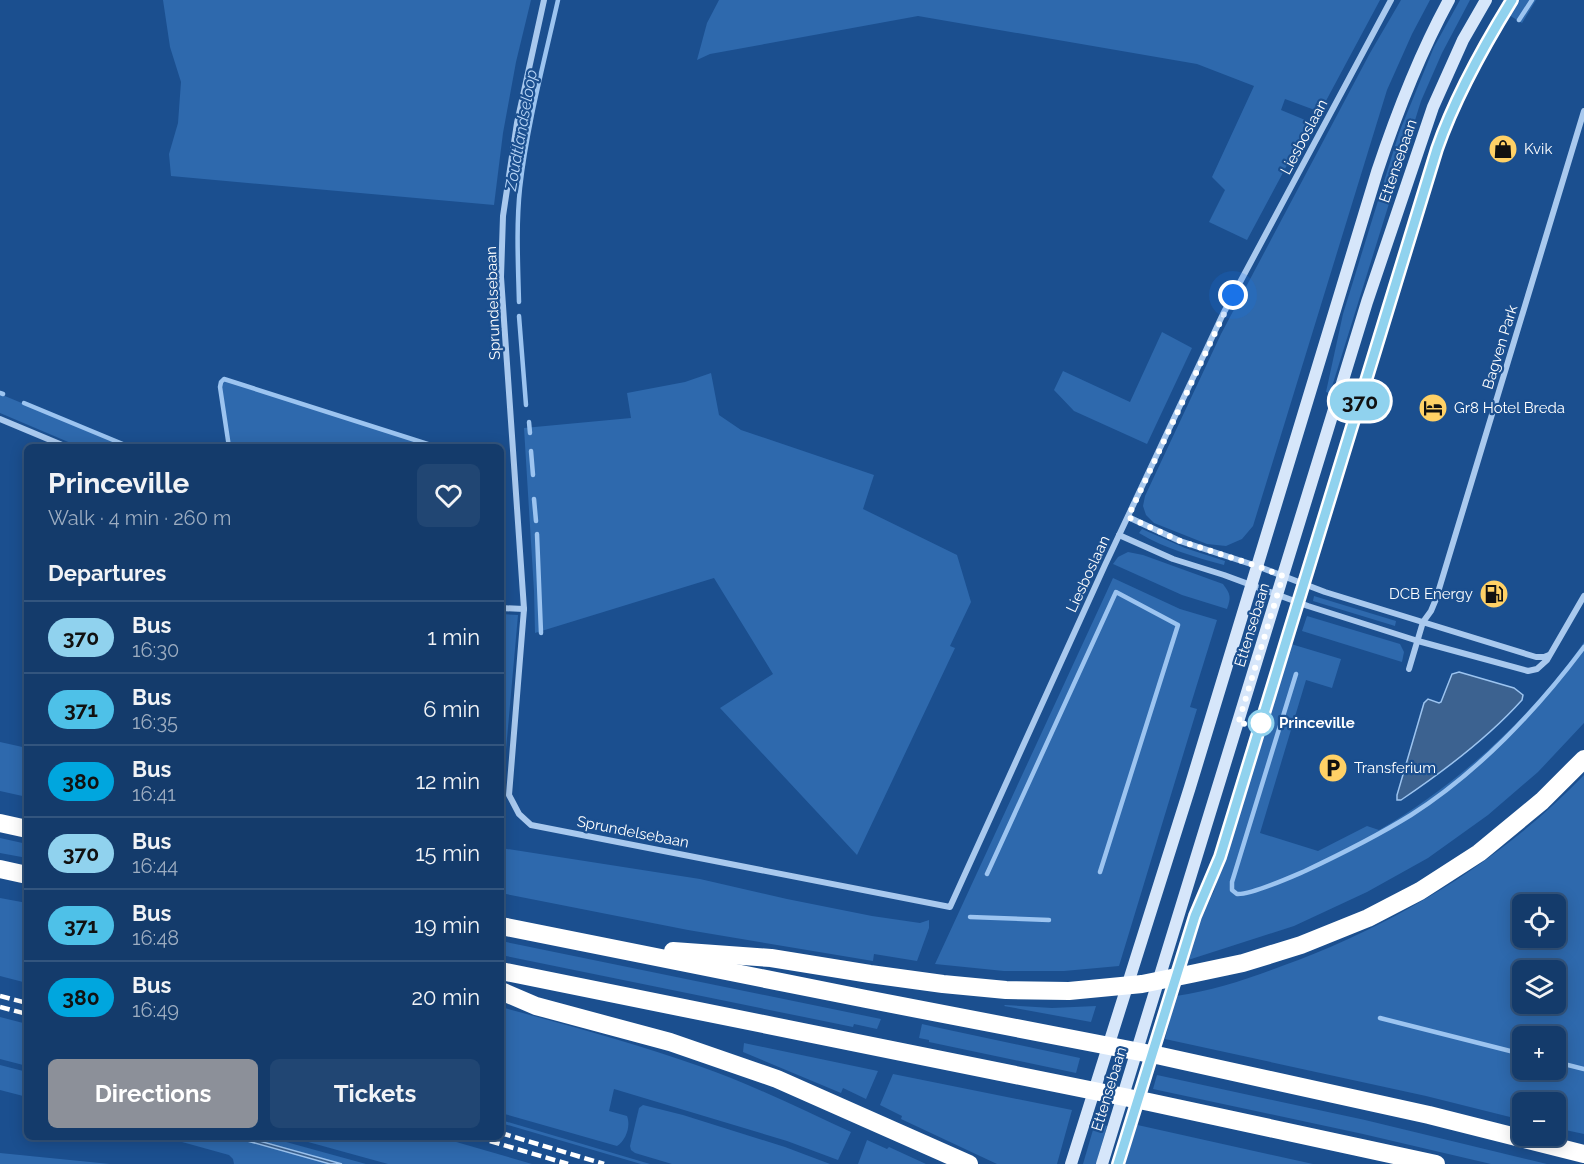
<!DOCTYPE html>
<meta charset="utf-8">
<style>
:root{--surface:#143b6b;--page:#214673;--text:#f1f3f6;--muted:#9dadc1;--line:#33557e;--accent:#8c9099}
body{margin:0;font-family:Raleway,sans-serif;background:var(--page);color:var(--text);height:100vh;display:flex;flex-direction:column;font-size:22px;white-space:nowrap}
*{box-sizing:border-box;margin:0}
p{font-size:20px;color:var(--muted)}
.icon{flex:none;width:33px;height:33px;fill:none;stroke:currentColor;stroke-width:2;stroke-linecap:round;stroke-linejoin:round}
.map{position:relative;flex:1;overflow:hidden}
.sheet{position:absolute;left:24px;top:444px;width:480px;height:696px;display:flex;flex-direction:column;background:var(--surface);border-radius:9px;box-shadow:0 3px 15px #0003,0 0 0 2px var(--line)}
.sheet>*{flex:none}
.badge{padding:0 12px;border-radius:20px;font-size:21px;line-height:39px}
.controls{position:absolute;left:1512px;top:894px;display:grid;gap:12px}
.controls a{display:grid;place-items:center;width:54px;height:54px;border-radius:9px;background:var(--surface);box-shadow:0 3px 15px #0003,0 0 0 2px var(--line);font-size:30px}
.you{position:absolute;width:30px;height:30px;margin:-15px;border:4px solid #fff;border-radius:50%;background:#1a73e8;box-shadow:0 0 0 9px #1a73e833}
.map>.badge{position:absolute;translate:-50% -50%;box-shadow:0 0 0 3px #fff}
h2{padding:0 24px;font-size:22px;line-height:54px}
.round{display:grid;place-items:center;flex:none;width:63px;height:63px;border-radius:9px;background:var(--page)}
.head{display:flex;align-items:center;justify-content:space-between;height:102px;padding:0 24px}
h1{font-size:28px;font-weight:700;line-height:45px}
.action{display:flex;gap:12px;margin-top:auto;padding:12px 24px}
.action a{flex:1;height:69px;border-radius:9px;background:var(--accent);color:#fff;font-size:24px;font-weight:700;line-height:69px;text-align:center}
.action a+a{background:var(--page);color:var(--text)}
ul{padding:0;list-style:none}
li{display:flex;align-items:center;gap:18px;height:72px;padding:0 24px;border-top:2px solid var(--line)}
li div{flex:1}
li b{display:block;font-size:22px}
li em{font-style:normal}
li .badge{min-width:66px;font-weight:700;text-align:center}
.map>svg:first-child{display:block}
.green{fill:#2e69ad;fill-rule:evenodd}
.water{fill:#3c6290;stroke:#9cc4f0;stroke-width:1.5}
.lines{fill:none;stroke-linecap:round;stroke-linejoin:round}
.stream{stroke:#9cc4f0;stroke-width:4.5}
.minor{stroke:#a9c9ee;stroke-width:6}
.secondary{stroke:#d6e6fa;stroke-width:12}
.motorway{stroke:#fff;stroke-width:18}
.rail{stroke:#fff;stroke-width:4.5;stroke-dasharray:10 4.5;stroke-linecap:butt}
.line-casing{stroke:#fff;stroke-width:14}
.line{stroke:#90d2ee;stroke-width:9}
.walk{stroke:#fff;stroke-width:6;stroke-dasharray:0 10.8}
.stop-dot{fill:#fff;stroke:#90d2ee;stroke-width:3}
.labels{text-anchor:middle;dominant-baseline:central;stroke-width:4.5;stroke-linejoin:round;paint-order:stroke}
.street-label{font-size:15px;fill:#fff;stroke:#1b4f8f}
.poi-label{font-size:15px;fill:#fff;stroke:#1b4f8f;text-anchor:start}
.stop-label{font-size:15px;font-weight:bold;fill:#fff;stroke:#1b4f8f;text-anchor:start}
.water-label{font-size:16px;font-style:italic;fill:#b5d3f5;stroke:#1b4f8f}
</style>
<div class="map">
<svg width="1584" height="1164" viewBox="0 0 1584 1164">
<rect width="100%" height="100%" fill="#1b4f8f"/>
<g class="green">
<path d="M163,0H531L516,62L503,133L494,205L171,176L169,154L178,123L181,82L170,47Z"/>
<path d="M719,0H1380L1320,112L1285,99L1281,110L1310,122L1247,240L1209,222L1225,190L1212,177L1254,86L1197,64L918,16L710,54L697,60L707,23Z"/>
<path d="M1401,0H1430L1412,34L1387,90L1253,526L1242,539L1226,546L1207,544L1154,523L1146,515L1143,506L1145,496L1221,334L1370,53Z"/>
<path d="M1460,0H1470L1442,53L1421,101L1330,393L1326,392L1343,314L1399,133L1434,47Z"/>
<path d="M1518,0H1536L1522,23L1509,15Z"/>
<path d="M1162,332L1192,348L1147,444L1074,411L1054,390L1063,371L1130,402Z"/>
<path d="M711,373L719,415L741,430L874,475L863,509L957,555L971,602L950,646L955,648L857,855L720,708L773,674L714,578L535,633L534,591L524,428L631,418L627,393L685,382Z"/>
<path d="M225,380L433,447H228L219,390L221,383Z"/>
<path d="M0,394L128,447H80L0,413Z"/>
<path d="M1142,529L1185,548L1225,561L1224,565C1195,557 1166,549 1139,533Z"/>
<path d="M1128,552L1143,555L1223,584C1231,595 1231,597 1227,609L1182,595L1113,564L1118,557Z"/>
<path d="M1113,578L1180,609L1217,620L1190,707L1197,709L1119,966L1064,971H1004L935,964Z"/>
<path d="M1314,596L1396,621L1395,626L1313,601Z"/>
<path d="M501,614L518,615L501,806Z"/>
<path d="M1307,616L1400,644L1404,652L1402,662L1302,631Z"/>
<path d="M1584,642V723L1538,772L1488,815L1428,858L1367,892L1294,926L1185,961L1200,919L1214,891L1291,644L1341,659L1332,688L1306,680L1260,833L1318,851L1367,826L1379,830C1455,787 1535,714 1584,642Z"/>
<path d="M0,742L27,748V797L0,791Z"/>
<path d="M1584,775V1134L1556,1128V1102H1522V1120L1426,1096L1165,1039L1176,996C1212,991 1248,979 1282,966C1395,925 1500,862 1584,775ZM1522,904H1556V938H1522ZM1522,970H1556V1004H1522ZM1522,1036H1556V1070H1522Z"/>
<path d="M0,838L27,844V858L0,853Z"/>
<path d="M501,848L700,879L787,899L872,916L920,923L929,920V928L917,961L874,954L873,961L688,930L501,893Z"/>
<path d="M0,898L27,903V983L0,976Z"/>
<path d="M501,941L881,1019L877,1029L854,1024L853,1027L501,955Z"/>
<path d="M1005,1005L1052,1008L1096,1006L1091,1022L1004,1006Z"/>
<path d="M501,1007C567,1025 634,1043 699,1066C751,1084 801,1109 851,1132L838,1160L787,1141L614,1089L609,1111L627,1116C631,1126 626,1140 617,1146L501,1113Z"/>
<path d="M0,1017L27,1024V1066L0,1059Z"/>
<path d="M922,1024L935,1027L1080,1058L1076,1073L929,1042V1040L919,1038Z"/>
<path d="M744,1043L878,1071L866,1099L843,1088L841,1093L743,1052Z"/>
<path d="M0,1065L27,1072V1097L0,1090Z"/>
<path d="M893,1074L1072,1110L1057,1164H997L901,1119L902,1116L880,1105Z"/>
<path d="M1157,1075L1365,1120L1547,1164H1491L1363,1134L1153,1089Z"/>
<path d="M643,1105L683,1115L785,1147L830,1164H672L635,1153L631,1150L630,1146L639,1108Z"/>
<path d="M501,1120L650,1164H641L501,1123Z"/>
<path d="M1095,1123L1107,1126L1096,1164H1083Z"/>
<path d="M1137,1125L1142,1126L1313,1164H1125Z"/>
<path d="M164,1137H268L366,1164H234L233,1159L229,1155Z"/>
<path d="M290,1137H439L532,1164H388Z"/>
<path d="M867,1140L887,1149L889,1147L926,1164H858Z"/>
<path d="M0,1153L110,1164H0Z"/>
</g>
<g class="water">
<path d="M1459,672L1514,688L1523,695L1522,700C1487,739 1444,771 1401,800H1397V795L1424,703L1428,699L1439,703L1441,702L1452,674Z"/>
<path d="M233,1137H245L342,1164H330Z"/>
</g>
<g class="lines">
<g class="stream">
<path d="M1519,20L1532,0"/>
<path d="M519,302C518,264 516,226 520,188C527,125 544,62 558,0"/>
<path d="M519,316L526,405"/>
<path d="M0,393L3,394"/>
<path d="M24,403L130,447"/>
<path d="M529,422L530,433"/>
<path d="M229,447L220,387L221,382L224,379L437,447"/>
<path d="M531,451L533,475"/>
<path d="M501,453H502"/>
<path d="M534,499L536,521"/>
<path d="M537,534L541,633"/>
<path d="M1296,674L1232,882V890L1237,894C1251,895 1291,877 1305,871C1341,854 1377,836 1411,815C1477,773 1537,710 1584,647"/>
<path d="M987,874L1116,592L1178,625L1100,872"/>
<path d="M970,917L1049,920"/>
<path d="M1380,1018L1522,1054"/>
<path d="M1556,1062L1584,1069"/>
</g>
<g class="minor">
<path d="M544,0L517,123L503,216L501,277L524,609L509,795L519,814L531,825L950,907L1105,565L1223,314L1391,0"/>
<path d="M0,419L67,447"/>
<path d="M1128,517L1180,541L1257,566L1325,592L1536,657H1544L1549,655"/>
<path d="M1119,535L1173,559L1224,575L1308,606L1418,641L1528,671L1537,669L1547,660L1584,596"/>
<path d="M501,608L524,609"/>
<path d="M1409,669L1423,622L1431,611L1436,599L1584,111"/>
</g>
<g class="secondary">
<path d="M1071,1164L1190,787L1377,172C1397,112 1419,55 1449,0"/>
<path d="M1102,1164L1367,302L1433,107L1463,40L1486,0"/>
</g>
<g class="motorway">
<path d="M0,823L27,829"/>
<path d="M0,869L27,875"/>
<path d="M501,926L866,999L1161,1056L1429,1115L1584,1154"/>
<path d="M673,951L771,958L870,974L943,984L1006,990L1069,991L1142,984L1191,974L1243,963L1301,945L1368,918L1420,891L1479,853L1542,801L1584,759"/>
<path d="M501,971L1149,1102L1436,1164"/>
<path d="M501,991L536,1006L670,1042L777,1079L969,1164"/>
</g>
<g class="rail">
<path d="M0,996L27,1003"/>
<path d="M0,1007L27,1014"/>
<path d="M501,1133L604,1164"/>
<path d="M476,1137L568,1164"/>
</g>
</g>
<g class="lines">
<g class="line-casing">
<path id="line" d="M1118,1164L1195,916L1220,857L1437,149C1455,97 1483,47 1512,0"/>
</g>
<use href="#line" class="line"/>
<path class="walk" d="M1233,295L1128,517L1180,541L1257,566L1283,576L1238,724L1261,723"/>
</g>
<defs>
<g id="shop-disc" transform="scale(1.5)"><circle r="9.5" fill="#ffd166" stroke="#1b4f8f"/><path d="M-5-2.5h2.3a2.7 3.5 0 0 1 5.4 0H5L5.5 6h-11ZM-1.5-2.5h3a1.5 2.3 0 0 0-3 0Z" fill="#111"/></g>
<g id="hotel-disc" transform="scale(1.5)"><circle r="9.5" fill="#ffd166" stroke="#1b4f8f"/><path d="M-6-4.5h1.5V1H6V5H4.5V3h-9V5H-6ZM-4 0a1.8 1.8 0 1 1 3.6 0ZM.5 0V-2.5h3Q6-2.5 6 0Z" fill="#111"/></g>
<g id="fuel-disc" transform="scale(1.5)"><circle r="9.5" fill="#ffd166" stroke="#1b4f8f"/><path d="M-5.5-6h7V0h2V4h1.3V-2.5L3-4.5l.8-.8L6-3V5H2.5V1h-1V6h-7ZM-4.2-4.7v3.2H.2V-4.7Z" fill="#111"/></g>
<g id="parking-disc" transform="scale(1.5)"><circle r="9.5" fill="#ffd166" stroke="#1b4f8f"/><path d="M-3.5-5.5H1a3.5 3.5 0 0 1 0 7H-1V5.5H-3.5ZM-1-3.4V-.6H.8a1.4 1.4 0 0 0 0-2.8Z" fill="#111"/></g>
</defs>
<g fill-rule="evenodd">
<use href="#shop-disc" x="1503" y="149"/>
<use href="#hotel-disc" x="1433" y="408"/>
<use href="#fuel-disc" x="1494" y="594"/>
<use href="#parking-disc" x="1333" y="768"/>
</g>
<circle class="stop-dot" cx="1261" cy="723" r="12"/>
<g class="labels">
<g class="street-label">
<text transform="translate(1304 137) rotate(-62)">Liesboslaan</text>
<text transform="translate(1398 161) rotate(-71)">Ettensebaan</text>
<text transform="translate(493 303) rotate(-92)">Sprundelsebaan</text>
<text transform="translate(1500 347) rotate(-73)">Bagven Park</text>
<text transform="translate(1088 574) rotate(-65)">Liesboslaan</text>
<text transform="translate(1252 625) rotate(-73)">Ettensebaan</text>
<text transform="translate(633 832) rotate(11)">Sprundelsebaan</text>
<text transform="translate(1109 1089) rotate(-73)">Ettensebaan</text>
</g>
<g class="poi-label">
<text x="1524" y="149">Kvik</text>
<text x="1454" y="408">Gr8 Hotel Breda</text>
<text x="1473" y="594" text-anchor="end">DCB Energy</text>
<text x="1354" y="768">Transferium</text>
</g>
<g class="stop-label">
<text x="1279" y="723">Princeville</text>
</g>
<g class="water-label">
<text transform="translate(521 130) rotate(-80)">Zoudtlandseloop</text>
</g>
</g>
</svg>
<div class="controls">
<a><svg class="icon" aria-label="locate" viewBox="0 0 24 24"><circle cx="12" cy="12" r="6"/><path d="M12 2v4M12 18v4M2 12h4M18 12h4"/></svg></a>
<a><svg class="icon" aria-label="layers" viewBox="0 0 24 24"><path d="M12 4l9 5-9 5-9-5zM3 14l9 5 9-5"/></svg></a>
<a>+</a>
<a>−</a>
</div>
<div class="you" style="left:1233px;top:295px"></div>
<b class="badge" style="left:1360px;top:401px;background:#90d2ee;color:#111">370</b>
<section class="sheet">
<div class="head"><div><h1>Princeville</h1><p>Walk · 4 min · 260 m</p></div><a class="round"><svg class="icon" aria-label="heart" viewBox="0 0 24 24"><path d="M12 20l-8-8c-3-5 5-10 8-4 3-6 11-1 8 4z"/></svg></a></div>
<h2>Departures</h2>
<ul>
<li><span class="badge" style="background:#90d2ee;color:#111">370</span><div><b>Bus</b><p>16:30</p></div><em>1 min</em></li>
<li><span class="badge" style="background:#4ec1e8;color:#111">371</span><div><b>Bus</b><p>16:35</p></div><em>6 min</em></li>
<li><span class="badge" style="background:#00a6de;color:#111">380</span><div><b>Bus</b><p>16:41</p></div><em>12 min</em></li>
<li><span class="badge" style="background:#90d2ee;color:#111">370</span><div><b>Bus</b><p>16:44</p></div><em>15 min</em></li>
<li><span class="badge" style="background:#4ec1e8;color:#111">371</span><div><b>Bus</b><p>16:48</p></div><em>19 min</em></li>
<li><span class="badge" style="background:#00a6de;color:#111">380</span><div><b>Bus</b><p>16:49</p></div><em>20 min</em></li>
</ul>
<div class="action"><a>Directions</a><a>Tickets</a></div>
</section>
</div>
